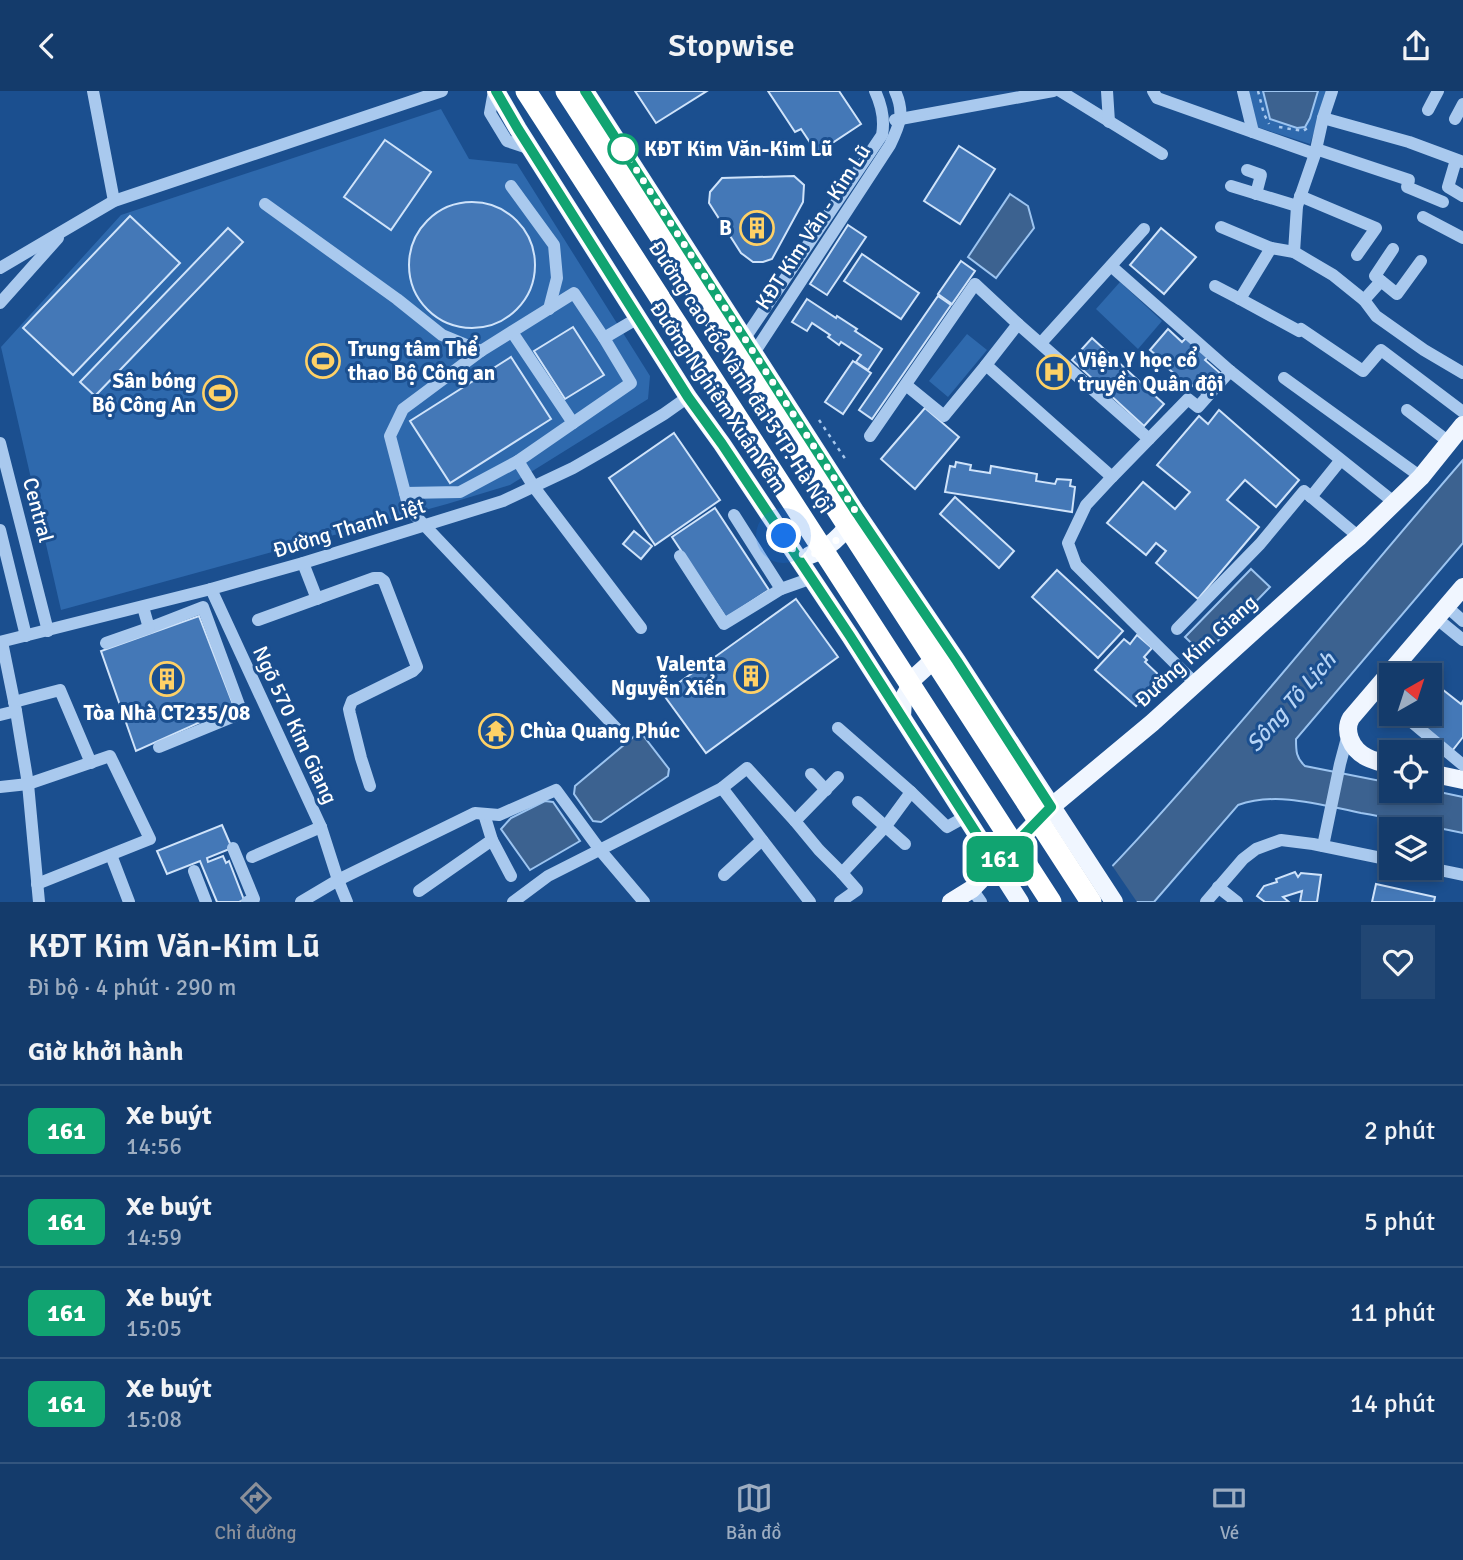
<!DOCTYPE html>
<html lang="vi">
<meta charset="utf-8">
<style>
:root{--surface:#143b6b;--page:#214673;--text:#f1f3f6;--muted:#9dadc1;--line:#33557e;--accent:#8c9099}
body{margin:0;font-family:Signika,sans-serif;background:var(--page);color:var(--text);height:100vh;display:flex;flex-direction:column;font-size:26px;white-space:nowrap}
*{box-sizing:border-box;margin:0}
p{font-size:23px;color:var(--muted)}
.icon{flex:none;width:38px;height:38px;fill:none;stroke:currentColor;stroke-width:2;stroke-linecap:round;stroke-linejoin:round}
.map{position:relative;height:811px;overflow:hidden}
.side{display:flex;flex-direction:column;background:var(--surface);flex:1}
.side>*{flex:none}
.badge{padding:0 14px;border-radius:10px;font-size:24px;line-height:46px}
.needle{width:46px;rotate:39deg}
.controls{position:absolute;left:1379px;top:572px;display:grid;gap:14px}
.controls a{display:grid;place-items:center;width:63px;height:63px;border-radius:0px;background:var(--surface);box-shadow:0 4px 10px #0003,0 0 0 2px var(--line);font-size:35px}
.you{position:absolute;width:35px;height:35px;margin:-18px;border:5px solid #fff;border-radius:50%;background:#1a73e8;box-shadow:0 0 0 10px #1a73e833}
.map>.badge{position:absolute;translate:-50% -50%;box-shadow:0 0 0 4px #fff}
h2{padding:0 28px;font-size:26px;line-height:63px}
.round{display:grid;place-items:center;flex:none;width:74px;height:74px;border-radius:0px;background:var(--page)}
.overview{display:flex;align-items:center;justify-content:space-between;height:119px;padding:0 28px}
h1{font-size:33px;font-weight:600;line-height:52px}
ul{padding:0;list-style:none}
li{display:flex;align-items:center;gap:21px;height:91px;padding:0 28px;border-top:2px solid var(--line)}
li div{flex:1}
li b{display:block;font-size:26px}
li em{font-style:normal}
li .badge{min-width:77px;font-weight:700;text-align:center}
header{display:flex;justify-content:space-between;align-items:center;height:91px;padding:0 28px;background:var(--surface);font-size:32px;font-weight:600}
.tabs{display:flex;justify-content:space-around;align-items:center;height:98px;border-top:2px solid var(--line);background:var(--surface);font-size:19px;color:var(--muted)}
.tabs a{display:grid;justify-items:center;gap:4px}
.tabs .current{color:var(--accent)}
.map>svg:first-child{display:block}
.green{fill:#2e69ad}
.water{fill:#3c6290;stroke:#9cc4f0;stroke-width:2}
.pier{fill:#1b4f8f}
.building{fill:#4478b7;stroke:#cfe3fa;stroke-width:2}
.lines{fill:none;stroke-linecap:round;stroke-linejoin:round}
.path{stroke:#a9c9ee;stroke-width:2.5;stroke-dasharray:3.5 5;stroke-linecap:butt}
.minor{stroke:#a9c9ee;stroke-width:12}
.major{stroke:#f0f6ff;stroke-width:18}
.highway-bridge{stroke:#fff;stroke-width:21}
.line-casing{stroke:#fff;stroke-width:16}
.line{stroke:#11a471;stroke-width:10}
.walk{stroke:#fff;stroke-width:7;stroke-dasharray:0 12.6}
.stop-dot{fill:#fff;stroke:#11a471;stroke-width:3.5}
.labels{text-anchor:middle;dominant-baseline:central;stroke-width:6;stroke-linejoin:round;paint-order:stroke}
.stop-label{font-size:21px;font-weight:bold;fill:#fff;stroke:#1b4f8f;text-anchor:start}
.street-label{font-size:21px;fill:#fff;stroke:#1b4f8f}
.poi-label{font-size:21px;font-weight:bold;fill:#fff;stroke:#1b4f8f;text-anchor:end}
.water-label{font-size:23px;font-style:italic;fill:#b5d3f5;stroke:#1b4f8f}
</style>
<header><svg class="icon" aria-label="back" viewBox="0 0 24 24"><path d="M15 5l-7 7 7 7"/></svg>Stopwise<svg class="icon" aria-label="share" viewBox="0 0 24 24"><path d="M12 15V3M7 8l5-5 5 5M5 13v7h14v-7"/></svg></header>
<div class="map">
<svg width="1463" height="811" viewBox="0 0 1463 811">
<rect width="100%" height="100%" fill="#1b4f8f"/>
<g class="green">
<path d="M1249,0H1328L1310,53L1257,36Z"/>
<path d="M441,18L469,68L517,73L650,285L648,308L510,394L447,413L61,519L1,256L121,124Z"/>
<path d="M1120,191L1162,230L1138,258L1096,218Z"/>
<path d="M967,243L987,259L948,306L929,290Z"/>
</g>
<g class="water">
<path d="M1263,0H1318L1310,27L1305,36L1297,37L1270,28Z"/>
<path d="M1010,103L1028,115L1034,137L996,187L968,166Z"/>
<path d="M1463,369V452L1296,648C1296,660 1296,667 1305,675L1391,692V700L1430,699L1463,706V742C1429,735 1395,728 1361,722C1321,714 1277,700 1238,714L1154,811H1077C1118,771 1155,729 1193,686C1285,582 1372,474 1463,369Z"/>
<path d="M1251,478L1270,496L1204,564L1185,546Z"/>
<path d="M637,643H642L669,678L668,685L601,731L593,730L574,703L575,695Z"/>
<path d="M545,710L553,711L580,750L530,779L501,738L511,727Z"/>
</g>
<path class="pier" d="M1111,773L1137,811H1073L1074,808Z"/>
<g class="building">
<path d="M635,0H707L656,32Z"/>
<path d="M768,0H839L861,33L817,62L801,38L795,41Z"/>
<path d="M385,49L431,81L391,139L344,106Z"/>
<path d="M959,55L995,78L960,133L924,110Z"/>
<path d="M794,85L804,94L803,111L772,168L763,171H753L741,162L709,112L710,101L722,87Z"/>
<circle cx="472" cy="174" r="63"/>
<path d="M130,125L180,172L73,284L23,237Z"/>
<path d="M848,134L866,146L827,204L810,193Z"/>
<path d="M228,137L243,151L95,305L80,291Z"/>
<path d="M1161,137L1196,166L1164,203L1130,174Z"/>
<path d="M862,163L919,202L901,228L844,190Z"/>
<path d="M961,170L975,180L952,213L938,203Z"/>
<path d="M938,205L951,214L872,328L859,319Z"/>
<path d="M807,208L836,227L837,225L857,238L855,240L882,258L868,279L856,271L861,264L841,251L839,254L828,246L830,244L812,232L807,240L792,231Z"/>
<path d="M573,236L604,284L565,308L534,260Z"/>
<path d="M1168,238L1182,251L1186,247L1208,266L1205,269L1220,282L1202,303L1187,290L1186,293L1162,272L1163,270L1150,259Z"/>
<path d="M1092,247L1164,313L1144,335L1072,269Z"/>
<path d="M511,266L551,328L450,392L410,330Z"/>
<path d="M853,270L871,282L843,323L825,311Z"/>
<path d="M925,317L959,346L915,398L881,368Z"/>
<path d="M1219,319L1299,389L1276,416L1245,389L1227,409L1259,436L1198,508L1156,472L1166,460L1156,452L1146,464L1107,432L1143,391L1175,418L1190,401L1157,374L1199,325L1208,333Z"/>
<path d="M674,342L720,409L655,454L609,387Z"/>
<path d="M956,371L971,374L970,379L990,382L991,375L1037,383L1036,390L1055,393L1057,388L1071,389L1070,395L1075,396L1072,421L945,401L950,375L955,376Z"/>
<path d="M955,406L1014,460L999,477L940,423Z"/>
<path d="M715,417L769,499L726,527L672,446Z"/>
<path d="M634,440L652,455L641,468L623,453Z"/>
<path d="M1057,479L1123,540L1098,567L1032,506Z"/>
<path d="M796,508L838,566L706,662L663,603Z"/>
<path d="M199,525L234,616L136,660L101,560Z"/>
<path d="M1137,544L1152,557L1144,566L1147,569L1145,571L1161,586L1136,615L1095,579L1124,548L1130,553Z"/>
<path d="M1433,591L1461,613L1463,610V646L1452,660L1408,623H1430V595Z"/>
<path d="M222,734L232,757L207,767L208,771L223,765L226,772L229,770L244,809L239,811H217L200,770L167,783L157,760Z"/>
<path d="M1295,781L1298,786L1301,782L1321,784L1317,811H1300L1302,800L1283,806L1289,811H1265L1257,805L1264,795L1277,791L1276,788Z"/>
<path d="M1376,793L1435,806L1434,811H1372Z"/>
</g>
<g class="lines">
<g class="path">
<path d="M1258,0L1264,23L1269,33"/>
<path d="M1279,36L1303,40L1309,36"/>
<path d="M819,329L846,369"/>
</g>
<g class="minor">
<path d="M93,0L114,110"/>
<path d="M494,0L490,22L507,50L531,58"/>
<path d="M1060,0L1162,63"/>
<path d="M1107,0L1109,31"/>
<path d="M1153,0L1157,7L1315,63"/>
<path d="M1243,0L1253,41"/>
<path d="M1428,19L1438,0"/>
<path d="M1323,27L1409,51L1463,71"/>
<path d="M1455,28L1463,13"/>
<path d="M895,29L1053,0"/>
<path d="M1316,58L1409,89L1407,96L1443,111"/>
<path d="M1456,69L1448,96L1463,105"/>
<path d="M1247,79L1261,84L1256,103"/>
<path d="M511,95L554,154L557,187L549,218"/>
<path d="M1231,95L1297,115"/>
<path d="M1300,105L1376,137L1357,164"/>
<path d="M265,113L397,208L442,244L481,260"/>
<path d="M1423,126L1463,147"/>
<path d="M1221,136L1271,157L1294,161L1333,184L1364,209L1376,225L1424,259L1463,282"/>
<path d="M1271,157L1240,208L1299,240L1301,238L1363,280L1381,259L1463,321"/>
<path d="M1294,161L1297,115L1315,63L1323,27L1332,0"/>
<path d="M1111,175L1230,280"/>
<path d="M0,177L114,110L442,0"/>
<path d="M1381,190L1375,185L1393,158"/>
<path d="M1215,195L1240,208"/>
<path d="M1364,209L1381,190L1397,203L1421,170"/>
<path d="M0,212L58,147"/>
<path d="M1018,233L1149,348"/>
<path d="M512,241L573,332L518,370L534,396L641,537"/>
<path d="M745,247L882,44C885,28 882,15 875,0"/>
<path d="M1041,252L1144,138"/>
<path d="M754,262L890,54C900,33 905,22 895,0"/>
<path d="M1284,287L1421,386"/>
<path d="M906,294L944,325L986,274L1112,386L1086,414L1068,452L1076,474L1195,592"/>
<path d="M1407,319L1449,351"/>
<path d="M573,332L631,292L604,247"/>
<path d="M870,345L975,193L1018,233L986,274"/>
<path d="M0,352L48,540"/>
<path d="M518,370L460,401L405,402L409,418L617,638"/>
<path d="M1112,386L1188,308L1198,316L1230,280L1395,412"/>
<path d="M405,402L390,345L403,318L481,260L574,202L604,247L638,227"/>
<path d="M1311,406L1340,370"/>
<path d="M0,439L26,545"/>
<path d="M680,465L724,533L781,498L734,424"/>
<path d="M303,472L317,508"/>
<path d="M211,498L321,736L338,789L347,811"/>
<path d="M781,498L812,487"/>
<path d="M1446,515L1463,530"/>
<path d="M143,516L149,537L203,516L242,622L159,656"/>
<path d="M1436,527L1463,549"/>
<path d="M258,529L374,487H380L384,490L417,576L413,580L352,610L349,618L350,623L361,667L370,695"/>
<path d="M1177,538L1260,453L1304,400L1359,446"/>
<path d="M0,551L211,498L303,472L503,410L573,377L606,358L664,323L688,306"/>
<path d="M2,551L16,620L28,693L39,811"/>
<path d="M106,552L149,537"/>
<path d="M14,611L60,599L91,672"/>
<path d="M1402,623L1463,674"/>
<path d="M0,624L16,620"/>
<path d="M838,637L911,701L947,736L965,726"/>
<path d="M811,683L826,699"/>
<path d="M0,696L28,693L110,665L150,748L37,793"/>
<path d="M722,697L810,811"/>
<path d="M858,711L905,753"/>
<path d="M795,730L838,686"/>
<path d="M492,749L511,785"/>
<path d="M1323,755L1340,673L1348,643"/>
<path d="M233,757L254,808L247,811"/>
<path d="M111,764L129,811"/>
<path d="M252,766L321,736"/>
<path d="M1430,777L1463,784"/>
<path d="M194,780L206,811"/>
<path d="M842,782L886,735L911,701"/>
<path d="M724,784L762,749"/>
<path d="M1218,796L1237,811"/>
<path d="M972,798L981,811"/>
<path d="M419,800L492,749L484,723"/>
<path d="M301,811L338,789L475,722L499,724L556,699L600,759L644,811"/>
<path d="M513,811L548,785L722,697L747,677L795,730L819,759L842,782L857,799L840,811"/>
<path d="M1206,811L1243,768L1256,758L1281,749L1313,753L1391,769"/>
</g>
<g class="major">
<path d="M496,0L518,38L688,306L722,353L850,545L1020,811"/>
<path d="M585,0L856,421L957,570L1114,811"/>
<path d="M810,464C830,457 843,444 854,426"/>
<path d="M902,626L903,608L915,586L927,575L950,571"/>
<path d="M1391,674C1374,670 1357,666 1350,648C1347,640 1347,634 1351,627L1463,496"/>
<path d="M1430,682L1463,689"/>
<path d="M951,811L972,798L1051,716L1152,632L1341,461L1359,446L1421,386L1463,334"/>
</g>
<g class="highway-bridge">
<path d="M526,0L1051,811"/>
<path d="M566,0L1091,811"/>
</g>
</g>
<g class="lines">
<g class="line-casing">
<path id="line" d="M496,0L518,38L688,306L722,353L850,545L996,773L1051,716L957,570L856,421L585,0"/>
</g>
<use href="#line" class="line"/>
<path class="walk" d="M623,58L856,421C846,438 834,458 813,463C808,464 802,463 796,463L784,445"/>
</g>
<defs>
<g id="building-ring" transform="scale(1.75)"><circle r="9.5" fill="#1b4f8f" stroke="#ffd166" stroke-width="1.5"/><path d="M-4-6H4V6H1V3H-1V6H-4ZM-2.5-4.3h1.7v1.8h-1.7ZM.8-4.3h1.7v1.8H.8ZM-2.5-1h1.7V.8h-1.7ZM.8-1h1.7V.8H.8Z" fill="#ffd166"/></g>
<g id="stadium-ring" transform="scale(1.75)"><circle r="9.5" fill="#1b4f8f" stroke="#ffd166" stroke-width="1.5"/><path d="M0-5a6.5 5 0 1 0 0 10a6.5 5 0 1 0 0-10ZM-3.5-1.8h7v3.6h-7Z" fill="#ffd166"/></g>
<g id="hospital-ring" transform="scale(1.75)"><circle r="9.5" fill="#1b4f8f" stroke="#ffd166" stroke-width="1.5"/><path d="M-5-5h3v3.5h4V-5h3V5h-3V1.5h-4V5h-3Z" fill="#ffd166"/></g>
<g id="temple-ring" transform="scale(1.75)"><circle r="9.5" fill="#1b4f8f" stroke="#ffd166" stroke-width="1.5"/><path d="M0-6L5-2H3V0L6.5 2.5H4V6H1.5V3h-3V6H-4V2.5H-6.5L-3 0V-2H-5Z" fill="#ffd166"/></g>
</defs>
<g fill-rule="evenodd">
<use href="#building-ring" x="757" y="137"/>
<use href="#stadium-ring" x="323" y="270"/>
<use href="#hospital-ring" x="1054" y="281"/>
<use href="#stadium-ring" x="220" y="302"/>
<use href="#building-ring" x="751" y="585"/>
<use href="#building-ring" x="167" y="588"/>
<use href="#temple-ring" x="496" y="640"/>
</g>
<circle class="stop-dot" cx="623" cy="58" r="14"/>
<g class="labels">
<g class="stop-label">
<text x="644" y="58">KĐT Kim Văn-Kim Lũ</text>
</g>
<g class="street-label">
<text transform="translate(813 136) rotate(-57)">KĐT Kim Văn - Kim Lũ</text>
<text transform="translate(741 286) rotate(57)">Đường cao tốc Vành đai 3 TP. Hà Nội</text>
<text transform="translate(718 306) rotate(56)">Đường Nghiêm Xuân Yêm</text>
<text transform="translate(38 419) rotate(75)">Central</text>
<text transform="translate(349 437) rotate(-17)">Đường Thanh Liệt</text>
<text transform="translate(1196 560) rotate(-42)">Đường Kim Giang</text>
<text transform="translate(295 634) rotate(65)">Ngõ 570 Kim Giang</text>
</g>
<g class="poi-label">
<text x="732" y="137">B</text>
<text x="348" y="258" text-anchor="start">Trung tâm Thể<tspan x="348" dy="24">thao Bộ Công an</tspan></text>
<text x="1078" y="269" text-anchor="start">Viện Y học cổ<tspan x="1078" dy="24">truyền Quân đội</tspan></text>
<text x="196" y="290">Sân bóng<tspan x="196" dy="24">Bộ Công An</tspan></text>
<text x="726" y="573">Valenta<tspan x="726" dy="24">Nguyễn Xiển</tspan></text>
<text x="167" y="622" text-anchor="middle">Tòa Nhà CT235/08</text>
<text x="520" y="640" text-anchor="start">Chùa Quang Phúc</text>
</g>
<g class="water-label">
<text transform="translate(1291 611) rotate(-49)">Sông Tô Lịch</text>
</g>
</g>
</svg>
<div class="controls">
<a><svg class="needle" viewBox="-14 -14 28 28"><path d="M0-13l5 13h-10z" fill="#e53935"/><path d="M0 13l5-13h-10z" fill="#9dadc1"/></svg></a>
<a><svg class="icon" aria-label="locate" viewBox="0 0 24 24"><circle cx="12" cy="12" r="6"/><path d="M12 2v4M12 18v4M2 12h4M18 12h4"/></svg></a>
<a><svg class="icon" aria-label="layers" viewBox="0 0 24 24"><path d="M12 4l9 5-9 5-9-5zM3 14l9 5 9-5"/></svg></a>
</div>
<div class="you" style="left:784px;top:445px"></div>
<b class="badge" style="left:1000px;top:768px;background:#11a471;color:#fff">161</b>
</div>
<section class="side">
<div class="overview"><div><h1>KĐT Kim Văn-Kim Lũ</h1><p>Đi bộ · 4 phút · 290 m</p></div><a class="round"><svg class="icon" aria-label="heart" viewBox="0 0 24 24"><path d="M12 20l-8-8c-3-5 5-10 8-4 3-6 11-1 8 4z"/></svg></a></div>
<h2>Giờ khởi hành</h2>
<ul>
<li><span class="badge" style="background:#11a471;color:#fff">161</span><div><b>Xe buýt</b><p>14:56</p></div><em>2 phút</em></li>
<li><span class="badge" style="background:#11a471;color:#fff">161</span><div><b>Xe buýt</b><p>14:59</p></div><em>5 phút</em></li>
<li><span class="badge" style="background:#11a471;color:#fff">161</span><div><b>Xe buýt</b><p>15:05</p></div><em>11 phút</em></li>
<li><span class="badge" style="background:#11a471;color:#fff">161</span><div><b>Xe buýt</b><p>15:08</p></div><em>14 phút</em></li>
</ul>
</section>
<nav class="tabs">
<a class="current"><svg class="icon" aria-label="directions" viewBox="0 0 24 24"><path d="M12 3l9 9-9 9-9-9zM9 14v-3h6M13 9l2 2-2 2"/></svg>Chỉ đường</a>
<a><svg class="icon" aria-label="map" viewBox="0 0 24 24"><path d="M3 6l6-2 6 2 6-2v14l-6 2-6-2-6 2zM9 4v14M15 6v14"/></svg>Bản đồ</a>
<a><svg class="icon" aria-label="tickets" viewBox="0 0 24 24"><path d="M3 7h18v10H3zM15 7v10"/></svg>Vé</a>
</nav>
